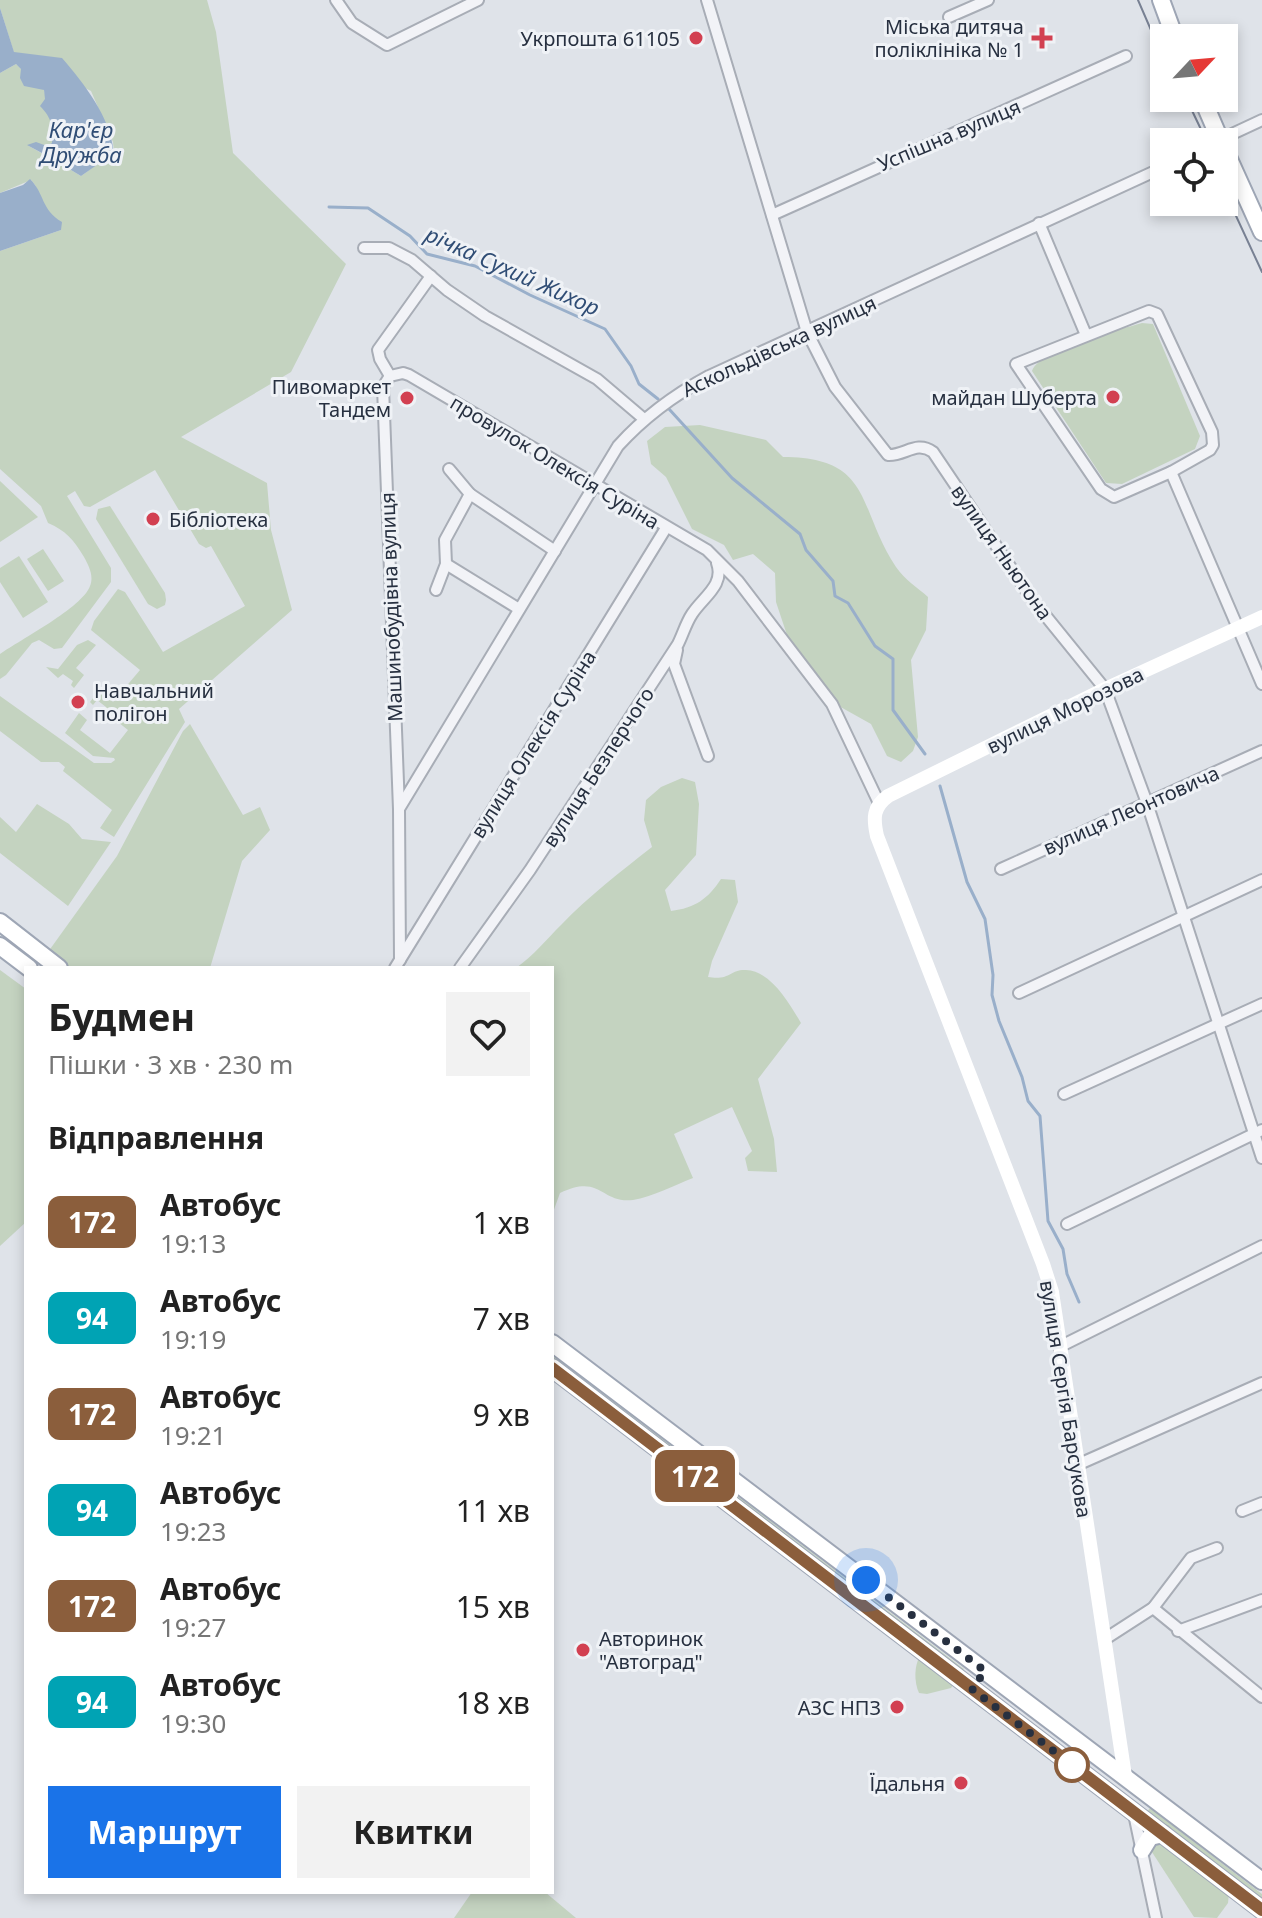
<!DOCTYPE html>
<html lang="uk">
<meta charset="utf-8">
<style>
:root{--surface:#fff;--page:#f2f2f2;--text:#222;--muted:#767676;--accent:#1a73e8}
body{margin:0;font-family:"Noto Sans",sans-serif;background:var(--page);color:var(--text);height:100vh;display:flex;flex-direction:column;font-size:30px;white-space:nowrap}
*{box-sizing:border-box;margin:0}
p{font-size:26px;color:var(--muted)}
.icon{flex:none;width:44px;height:44px;fill:none;stroke:currentColor;stroke-width:2;stroke-linecap:round;stroke-linejoin:round}
.map{position:relative;flex:1;overflow:hidden}
.sheet{position:absolute;left:24px;top:966px;width:530px;height:928px;display:flex;flex-direction:column;background:var(--surface);border-radius:0px;box-shadow:0 4px 12px #0003}
.sheet>*{flex:none}
.badge{padding:0 16px;border-radius:12px;font-size:28px;line-height:52px}
.needle{width:52px;rotate:64deg}
.fabs{position:absolute;left:1150px;top:24px;display:grid;gap:16px}
.fabs a{display:grid;place-items:center;width:88px;height:88px;border-radius:0px;background:var(--surface);box-shadow:0 4px 12px #0003;font-size:40px}
.you{position:absolute;width:40px;height:40px;margin:-20px;border:6px solid #fff;border-radius:50%;background:#1a73e8;box-shadow:0 0 0 12px #1a73e833}
.map>.badge{position:absolute;translate:-50% -50%;box-shadow:0 0 0 4px #fff}
h2{padding:0 24px;font-size:30px;line-height:72px}
.round{display:grid;place-items:center;flex:none;width:84px;height:84px;border-radius:0px;background:var(--page)}
.headline{display:flex;align-items:center;justify-content:space-between;height:136px;padding:0 24px}
h1{font-size:38px;font-weight:700;line-height:60px}
.primary-button{display:flex;gap:16px;margin-top:auto;padding:16px 24px}
.primary-button a{flex:1;height:92px;border-radius:0px;background:var(--accent);color:#fff;font-size:32px;font-weight:700;line-height:92px;text-align:center}
.primary-button a+a{background:var(--page);color:var(--text)}
ul{padding:0;list-style:none}
li{display:flex;align-items:center;gap:24px;height:96px;padding:0 24px}
li div{flex:1}
li b{display:block;font-size:30px}
li em{font-style:normal}
li .badge{min-width:88px;font-weight:700;text-align:center}
.map>svg:first-child{display:block}
.green{fill:#c4d3c0}
.water{fill:#99afca}
.lines{fill:none;stroke-linecap:round;stroke-linejoin:round}
.stream{stroke:#99afca;stroke-width:3}
.street-casing{stroke:#a8adb6;stroke-width:14}
.primary-casing{stroke:#9ea6b5;stroke-width:20}
.street{stroke:#f2f3f7;stroke-width:10}
.secondary{stroke:#fff;stroke-width:14}
.primary{stroke:#fff;stroke-width:16}
.tram{stroke:#788193;stroke-width:2}
.line-casing{stroke:#fff;stroke-width:18}
.line{stroke:#8b5e3c;stroke-width:12}
.walk{stroke:#273040;stroke-width:8;stroke-dasharray:0 14.4}
.poi-dot{fill:#d24051;stroke:#eff2f6;stroke-width:3}
.stop-dot{fill:#fff;stroke:#8b5e3c;stroke-width:4}
.labels{text-anchor:middle;dominant-baseline:central;stroke-width:6;stroke-linejoin:round;paint-order:stroke}
.poi-label{font-size:20px;fill:#273040;stroke:#eff2f6;text-anchor:end}
.street-label{font-size:20px;fill:#273040;stroke:#eff2f6}
.water-label{font-size:22px;font-style:italic;fill:#304d75;stroke:#eff2f6}
</style>
<div class="map">
<svg width="1262" height="1918" viewBox="0 0 1262 1918">
<rect width="100%" height="100%" fill="#dfe3e9"/>
<g class="green">
<path d="M0,0H207L216,32L233,153L346,264L291,372L181,437L267,483L271,530L292,610L179,709L185,722L114,837L100,828L112,810L63,771L65,767L59,762H41L0,731V696L94,763H111L115,760L114,758L93,756L65,733L79,713L87,720L80,730L110,753L128,730L104,711L106,707L97,700L93,705L90,702L101,688L113,702L140,670L91,630L94,621L118,589L125,592L163,652L245,606L211,546L206,548L199,544L155,470L90,507L84,506L75,491L67,496L111,568V582L62,648L54,649L39,640L32,643L6,675L0,679V654C20,640 83,607 90,586C94,576 89,566 84,557C74,540 65,530 48,523L41,506L0,469V251L61,230C56,220 49,214 44,206C39,196 38,187 31,180L0,193V73L16,64L44,90L53,128L52,143L47,146H29C46,156 63,165 81,176L114,152L113,142L91,91L14,53L0,8Z"/>
<path d="M1142,323L1153,324L1200,436L1195,449L1122,484L1106,483L1032,371C1042,347 1116,331 1142,323Z"/>
<path d="M700,425L766,440L783,457C874,457 857,509 896,567C904,579 918,588 928,597L926,630L911,660L918,737L913,751L901,762L887,756L871,724L837,705L789,641L776,602L775,573L753,554L733,560L724,545L692,529L666,477L651,464L647,441L665,427Z"/>
<path d="M0,481L38,517L0,542Z"/>
<path d="M110,506L165,593L166,600L165,605L157,609L148,604L96,519L98,509Z"/>
<path d="M43,549L64,581L48,591L27,559Z"/>
<path d="M19,556L48,602L23,618L0,582V568Z"/>
<path d="M88,640L96,645L76,668L84,675L74,688L71,685L73,681L63,674L58,678L46,667L58,669L77,645Z"/>
<path d="M190,724L243,815L260,807L270,830L242,861L210,968H70L48,952L117,856L183,731Z"/>
<path d="M682,778L695,782L699,804L696,855L665,890L671,911C695,908 708,899 721,879L735,880L738,902L712,961L708,977C730,981 730,969 746,970C771,971 789,1003 801,1023L758,1079L774,1139L777,1172L748,1171L745,1158L752,1151L732,1107L674,1134L693,1178C675,1185 652,1197 633,1200C601,1204 601,1173 560,1193L552,1215V968H516C534,955 546,940 561,925C589,896 620,872 652,847L644,820L646,800L661,787Z"/>
<path d="M37,804L69,824L82,839L111,842L68,906L0,853V817L16,832Z"/>
<path d="M0,970L26,989V1222L0,1246Z"/>
<path d="M552,1354L964,1669L961,1672L552,1359Z"/>
<path d="M920,1656L954,1684L951,1688L927,1694L919,1693C914,1682 914,1666 920,1656Z"/>
<path d="M1150,1808L1262,1894V1900L1147,1812Z"/>
<path d="M1156,1838L1229,1893L1228,1903L1217,1918L1194,1917L1150,1849Z"/>
<path d="M472,1892H545L576,1918H454Z"/>
</g>
<g class="water">
<path d="M0,8L14,52L62,58C85,85 110,116 114,153L81,176C63,165 46,155 27,145L36,142L47,146L52,143C53,127 52,118 40,106L45,99L44,90L24,86L20,78L21,69L16,64L0,73Z"/>
<path d="M30,179C45,194 41,210 62,222L61,230L0,251V193L23,185Z"/>
</g>
<g class="lines">
<g class="stream">
<path d="M329,207L368,208L410,236L427,254L475,266L530,295L605,329L631,366L639,384L658,399"/>
<path d="M669,409L732,478L800,534L806,550L833,581L835,596L848,603L875,646L893,659V710L925,754"/>
<path d="M940,786L967,882L985,919L993,975L992,995L999,1021L1022,1077L1028,1101L1040,1116L1048,1221L1063,1249L1067,1274L1079,1302"/>
</g>
<g class="street-casing">
<g id="street">
<path d="M336,0L352,23L387,45L478,0"/>
<path d="M707,0L807,332L835,387L888,455C905,456 916,440 933,452L1032,599L1105,689L1147,803L1262,1158"/>
<path d="M949,17L988,0"/>
<path d="M1217,141L1262,120"/>
<path d="M772,215L1126,56"/>
<path d="M1039,223L1086,335"/>
<path d="M364,248H389L412,260L447,290L485,316L597,379L644,419"/>
<path d="M1149,311L1157,314L1212,432L1213,445L1210,450L1171,472L1114,497L1101,489L1016,364Z"/>
<path d="M390,376L403,373L409,375L707,550L738,581L832,704L879,803"/>
<path d="M390,376L383,387L399,809L400,960"/>
<path d="M390,376L380,359L378,350L431,276"/>
<path d="M1171,472L1262,684"/>
<path d="M470,494L555,551"/>
<path d="M446,564L519,609"/>
<path d="M436,590L446,564L445,540L470,494L449,469"/>
<path d="M677,650L674,664L708,756"/>
<path d="M399,809L618,446C645,416 674,395 709,376L1164,167"/>
<path d="M1001,869L1262,751"/>
<path d="M395,968L666,528"/>
<path d="M460,968L530,870L678,644C683,634 686,623 692,614C703,597 725,585 717,563"/>
<path d="M1019,993L1262,880"/>
<path d="M1064,1094L1262,1004"/>
<path d="M1067,1224L1262,1130"/>
<path d="M1059,1347L1262,1246"/>
<path d="M1077,1465L1262,1383"/>
<path d="M1242,1511L1262,1503"/>
<path d="M1153,1608L1262,1697"/>
<path d="M1178,1631L1262,1600"/>
<path d="M1105,1639L1153,1608L1191,1558L1217,1548"/>
<path d="M1134,1814L1156,1918"/>
</g>
</g>
<g class="primary-casing">
<g id="primary">
<path d="M1161,0L1175,38"/>
<path d="M1202,98L1221,142"/>
<path d="M1224,148L1262,232"/>
<path d="M0,922L59,968"/>
<path d="M0,946L29,968"/>
<path d="M552,1343L1262,1881"/>
<path d="M552,1368L1262,1910"/>
<path d="M1142,1850L1150,1837L1163,1834"/>
</g>
</g>
<use href="#street" class="street"/>
<path class="secondary" d="M1125,1776L1052,1292L1043,1264L877,836C873,818 873,807 888,796L1105,689L1262,617"/>
<use href="#primary" class="primary"/>
<g class="tram">
<path d="M1138,0L1164,60"/>
<path d="M1186,98L1207,142"/>
<path d="M1224,190L1262,272"/>
</g>
</g>
<g class="lines">
<g class="line-casing">
<path id="line" d="M552,1368L1262,1910"/>
</g>
<use href="#line" class="line"/>
<path class="walk" d="M866,1580L985,1671L972,1689L1072,1765"/>
</g>
<g class="poi-dot">
<circle cx="696" cy="38" r="8"/>
<path d="M1038 26h8v8h8v8h-8v8h-8v-8h-8v-8h8z"/>
<circle cx="1113" cy="397" r="8"/>
<circle cx="407" cy="398" r="8"/>
<circle cx="153" cy="519" r="8"/>
<circle cx="78" cy="702" r="8"/>
<circle cx="583" cy="1650" r="8"/>
<circle cx="897" cy="1707" r="8"/>
<circle cx="961" cy="1783" r="8"/>
</g>
<circle class="stop-dot" cx="1072" cy="1765" r="16"/>
<g class="labels">
<g class="poi-label">
<text x="1024" y="26">Міська дитяча<tspan x="1024" dy="23">поліклініка № 1</tspan></text>
<text x="680" y="38">Укрпошта 61105</text>
<text x="391" y="386">Пивомаркет<tspan x="391" dy="23">Тандем</tspan></text>
<text x="1097" y="397">майдан Шуберта</text>
<text x="169" y="519" text-anchor="start">Бібліотека</text>
<text x="94" y="690" text-anchor="start">Навчальний<tspan x="94" dy="23">полігон</tspan></text>
<text x="599" y="1638" text-anchor="start">Авторинок<tspan x="599" dy="23">"Автоград"</tspan></text>
<text x="881" y="1707">АЗС НПЗ</text>
<text x="945" y="1783">Їдальня</text>
</g>
<g class="street-label">
<text transform="translate(949 135) rotate(-23)">Успішна вулиця</text>
<text transform="translate(779 346) rotate(-25)">Аскольдівська вулиця</text>
<text transform="translate(555 462) rotate(31)">провулок Олексія Суріна</text>
<text transform="translate(1002 552) rotate(55)">вулиця Ньютона</text>
<text transform="translate(391 607) rotate(-92)">Машинобудівна вулиця</text>
<text transform="translate(1065 710) rotate(-26)">вулиця Морозова</text>
<text transform="translate(533 744) rotate(-58)">вулиця Олексія Суріна</text>
<text transform="translate(598 767) rotate(-57)">вулиця Безперчого</text>
<text transform="translate(1131 810) rotate(-24)">вулиця Леонтовича</text>
<text transform="translate(1066 1399) rotate(81)">вулиця Сергія Барсукова</text>
</g>
<g class="water-label">
<text x="81" y="129">Кар'єр<tspan x="81" dy="25">Дружба</tspan></text>
<text transform="translate(513 270) rotate(24)">річка Сухий Жихор</text>
</g>
</g>
</svg>
<div class="fabs">
<a><svg class="needle" viewBox="-14 -14 28 28"><path d="M0-13l5 13h-10z" fill="#e53935"/><path d="M0 13l5-13h-10z" fill="#767676"/></svg></a>
<a><svg class="icon" aria-label="locate" viewBox="0 0 24 24"><circle cx="12" cy="12" r="6"/><path d="M12 2v4M12 18v4M2 12h4M18 12h4"/></svg></a>
</div>
<div class="you" style="left:866px;top:1580px"></div>
<b class="badge" style="left:695px;top:1476px;background:#8b5e3c;color:#fff">172</b>
<section class="sheet">
<div class="headline"><div><h1>Будмен</h1><p>Пішки · 3 хв · 230 m</p></div><a class="round"><svg class="icon" aria-label="heart" viewBox="0 0 24 24"><path d="M12 20l-8-8c-3-5 5-10 8-4 3-6 11-1 8 4z"/></svg></a></div>
<h2>Відправлення</h2>
<ul>
<li><span class="badge" style="background:#8b5e3c;color:#fff">172</span><div><b>Автобус</b><p>19:13</p></div><em>1 хв</em></li>
<li><span class="badge" style="background:#00a3b4;color:#fff">94</span><div><b>Автобус</b><p>19:19</p></div><em>7 хв</em></li>
<li><span class="badge" style="background:#8b5e3c;color:#fff">172</span><div><b>Автобус</b><p>19:21</p></div><em>9 хв</em></li>
<li><span class="badge" style="background:#00a3b4;color:#fff">94</span><div><b>Автобус</b><p>19:23</p></div><em>11 хв</em></li>
<li><span class="badge" style="background:#8b5e3c;color:#fff">172</span><div><b>Автобус</b><p>19:27</p></div><em>15 хв</em></li>
<li><span class="badge" style="background:#00a3b4;color:#fff">94</span><div><b>Автобус</b><p>19:30</p></div><em>18 хв</em></li>
</ul>
<div class="primary-button"><a>Маршрут</a><a>Квитки</a></div>
</section>
</div>
